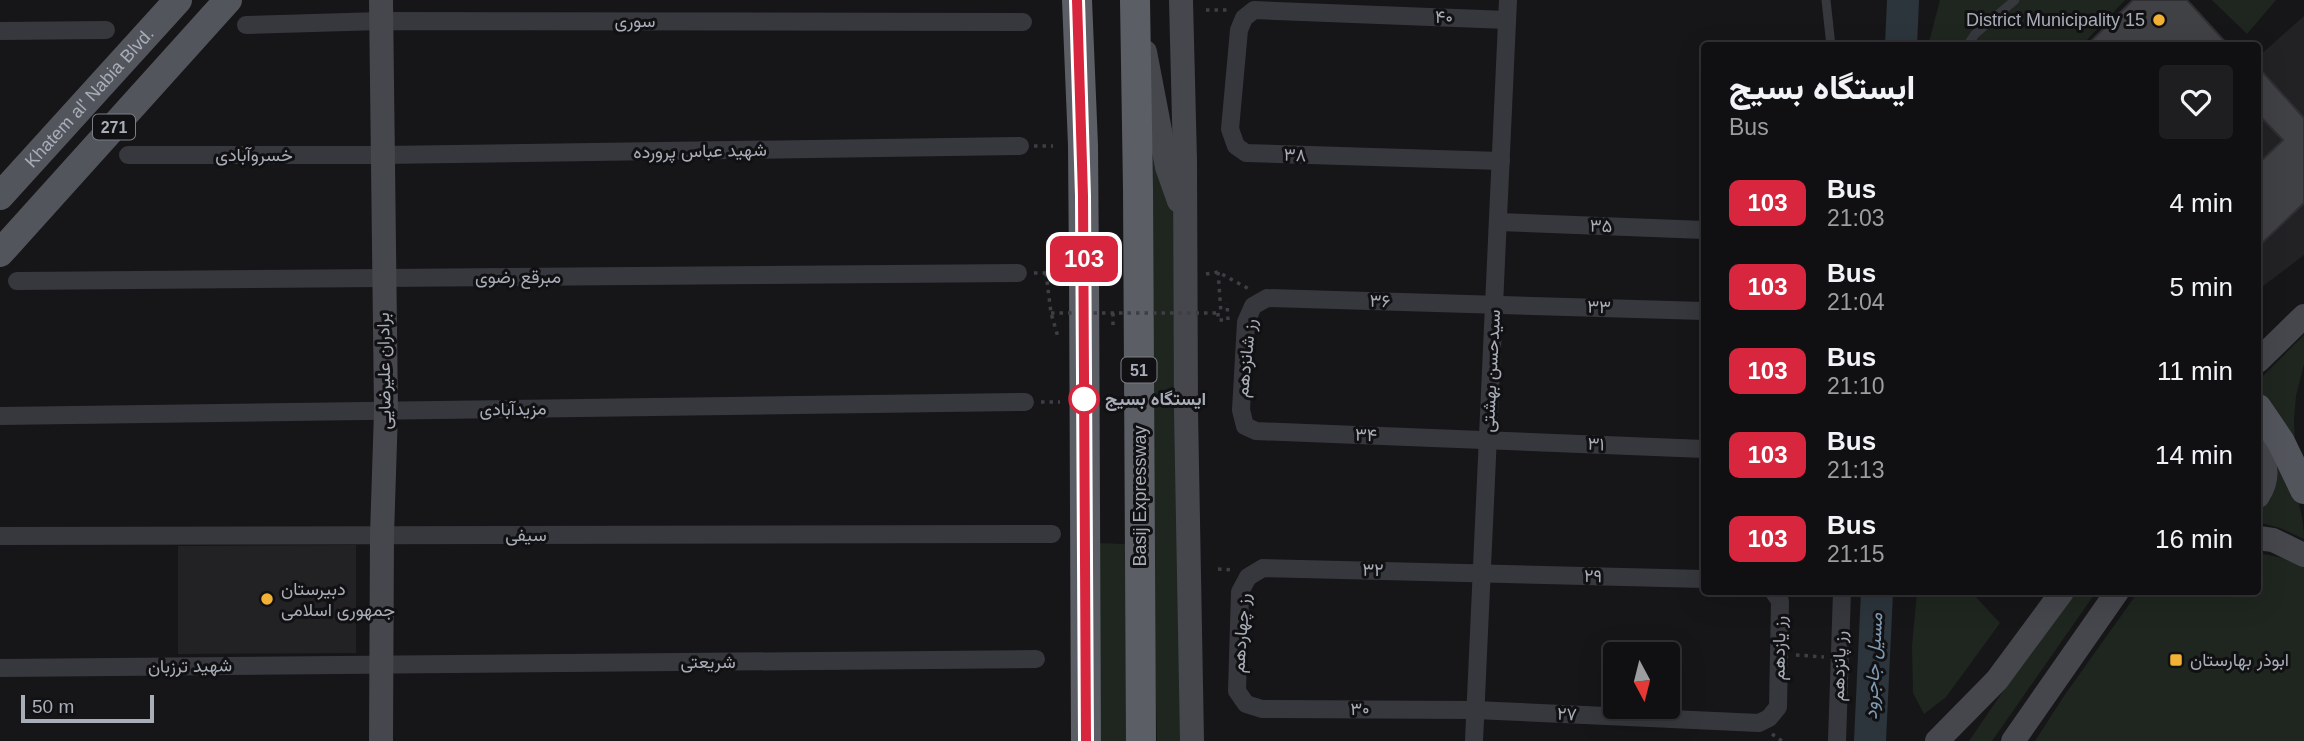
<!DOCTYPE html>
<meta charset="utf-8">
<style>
:root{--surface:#101012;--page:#1e1e20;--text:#f1f3f6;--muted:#9c9d9f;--line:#303032}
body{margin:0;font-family:Arial,Vazirmatn,sans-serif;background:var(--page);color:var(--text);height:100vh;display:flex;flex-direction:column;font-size:26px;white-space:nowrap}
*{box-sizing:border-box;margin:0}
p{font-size:23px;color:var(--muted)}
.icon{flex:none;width:38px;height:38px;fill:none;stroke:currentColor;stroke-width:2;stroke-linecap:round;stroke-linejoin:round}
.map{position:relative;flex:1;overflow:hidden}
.sheet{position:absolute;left:1701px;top:42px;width:560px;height:553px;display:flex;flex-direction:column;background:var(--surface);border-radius:7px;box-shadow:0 7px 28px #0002,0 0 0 2px var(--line)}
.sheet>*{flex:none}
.badge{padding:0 14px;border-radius:10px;font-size:24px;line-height:46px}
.needle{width:46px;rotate:173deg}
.controls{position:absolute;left:1603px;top:642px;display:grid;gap:14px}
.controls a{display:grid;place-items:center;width:77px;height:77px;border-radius:7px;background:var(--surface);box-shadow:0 7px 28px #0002,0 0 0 2px var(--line);font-size:35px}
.scale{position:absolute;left:21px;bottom:18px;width:133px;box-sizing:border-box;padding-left:7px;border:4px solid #a8adb8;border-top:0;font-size:19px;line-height:24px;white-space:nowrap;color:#a8adb8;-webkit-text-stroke:5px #111113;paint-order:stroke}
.map>.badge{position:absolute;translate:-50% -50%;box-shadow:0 0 0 4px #fff}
.round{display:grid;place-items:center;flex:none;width:74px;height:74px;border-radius:7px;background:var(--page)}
.headline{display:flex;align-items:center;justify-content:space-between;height:119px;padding:0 28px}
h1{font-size:33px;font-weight:800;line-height:52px}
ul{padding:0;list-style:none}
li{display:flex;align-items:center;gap:21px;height:84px;padding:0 28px}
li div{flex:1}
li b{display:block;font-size:26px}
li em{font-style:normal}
li .badge{min-width:77px;font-weight:700;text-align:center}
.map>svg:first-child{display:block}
.built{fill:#222225}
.green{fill:#1e261f}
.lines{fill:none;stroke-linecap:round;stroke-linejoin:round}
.river{stroke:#2c353c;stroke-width:32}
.building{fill:#404145;stroke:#303034;stroke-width:2}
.path{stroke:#3d3f44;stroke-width:3.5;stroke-dasharray:3.5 5;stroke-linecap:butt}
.service{stroke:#37383d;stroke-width:9}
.minor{stroke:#37383d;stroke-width:18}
.secondary{stroke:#45474d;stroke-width:24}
.primary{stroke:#53555c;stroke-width:28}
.trunk{stroke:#5b5e65;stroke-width:30}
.path-bridge{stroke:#3d3f44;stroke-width:3.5;stroke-dasharray:3.5 5;stroke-linecap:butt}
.line-casing{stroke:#fff;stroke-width:16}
.line{stroke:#d7263d;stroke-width:10}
.poi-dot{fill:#f2b134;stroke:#111113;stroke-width:2.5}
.stop-dot{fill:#fff;stroke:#d7263d;stroke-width:3.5}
.labels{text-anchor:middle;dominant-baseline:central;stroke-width:6;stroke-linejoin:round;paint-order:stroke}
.shield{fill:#111113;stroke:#7b7e86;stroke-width:2}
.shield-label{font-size:16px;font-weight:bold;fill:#a8adb8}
.street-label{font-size:18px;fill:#a8adb8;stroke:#111113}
.poi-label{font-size:18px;fill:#a8adb8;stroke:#111113;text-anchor:start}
.stop-label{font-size:18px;font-weight:bold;fill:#a8adb8;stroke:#111113;text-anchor:start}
.water-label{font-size:19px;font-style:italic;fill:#7f9bb3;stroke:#111113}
</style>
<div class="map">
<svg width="2304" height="741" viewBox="0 0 2304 741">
<rect width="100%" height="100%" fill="#161618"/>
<g class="built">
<path d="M2304,16V255L2258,290V57Z"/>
<path d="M356,545V653L178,654V546Z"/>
</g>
<g class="green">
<path d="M1940,0H2125L2082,45L1928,46Z"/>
<path d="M2212,0H2276L2247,34Z"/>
<path d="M1152,109L1178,229L1186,741H1157L1154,622Z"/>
<path d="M2304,335V364L2296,396L2294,420L2295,446L2280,422L2258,393V381Z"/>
<path d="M2266,425C2282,461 2304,499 2304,539L2280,528L2258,522Z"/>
<path d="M1096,543L1125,544L1132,666L1131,741H1099Z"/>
<path d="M2258,553L2288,559L2304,566V741H2035L2064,696L2138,592H2258Z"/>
<path d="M1917,592H1971L2000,623L1946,697L1924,714L1913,693L1912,646Z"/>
<path d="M2074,592H2096L1992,741H1969L2034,646Z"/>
</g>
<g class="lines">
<g class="river">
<path d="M1901,46L1903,0"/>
<path d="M1870,741L1877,592"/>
</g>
</g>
<g class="building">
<path d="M2133,0H2187L2229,46H2086Z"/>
<path d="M2258,67L2304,118V203L2258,247V164L2283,140L2258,114Z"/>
</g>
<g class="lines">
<g class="path">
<path d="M1206,10H1231"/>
<path d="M1034,146H1053"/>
<path d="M1218,272L1221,313"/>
<path d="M1034,273H1056"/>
<path d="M1046,273L1051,313L1058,337"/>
<path d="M1206,274L1218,272L1249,289"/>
<path d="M1113,313V329"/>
<path d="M1218,313V320H1228L1227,303"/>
<path d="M1041,402H1060"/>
<path d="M1218,569L1234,570"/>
<path d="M1796,655L1824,657"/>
<path d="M1772,734L1782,741"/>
</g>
<g class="service">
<path d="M1826,0L1831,46"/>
<path d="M1967,46L1975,34L2015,0"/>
</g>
<g class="minor">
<path d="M246,25L381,21L1023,22"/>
<path d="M0,31L106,30"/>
<path d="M128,155H381L1020,146"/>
<path d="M1501,161L1246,153L1236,146L1230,129L1239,30L1244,18L1254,10L1507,20"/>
<path d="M1498,222L1704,230"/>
<path d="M17,281L1018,273"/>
<path d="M1704,311L1267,298L1253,306L1246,322L1241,410L1245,426L1256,431L1704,449"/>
<path d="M0,416L1025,402"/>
<path d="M0,536L1052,534"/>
<path d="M1704,579L1263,568L1248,577L1240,592L1237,691L1246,704L1262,709L1475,710L1759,723L1769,718L1778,707L1780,601L1774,592"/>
<path d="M0,668L1036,659"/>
<path d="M1474,741L1508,0"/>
<path d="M1837,741L1842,592"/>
</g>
<g class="secondary">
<path d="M381,0L386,411L382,535L381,741"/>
<path d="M1181,0L1185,160L1186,410L1192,741"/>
<path d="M1145,52L1167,167L1179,201"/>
<path d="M2258,361L2304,316"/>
<path d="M2258,448C2267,465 2269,479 2258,496"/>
<path d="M2258,538L2273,540L2304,555"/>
<path d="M1937,741L1997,680L2062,592"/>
<path d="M2013,741L2117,592"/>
</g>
<g class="primary">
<path id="s1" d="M0,196L178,0"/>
<path d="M0,253L228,0"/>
<path d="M2258,408L2281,442L2304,490"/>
</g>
<g class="trunk">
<path d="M1077,0L1083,145L1084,272L1086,741"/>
<path d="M1135,0L1138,189L1141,741"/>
</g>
<path class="path-bridge" d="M1051,313H1221"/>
</g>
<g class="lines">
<g class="line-casing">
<path id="line" d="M1077,0L1083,196L1086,741"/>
</g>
<use href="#line" class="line"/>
</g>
<g class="poi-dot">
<circle cx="2159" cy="20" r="7"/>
<circle cx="267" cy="599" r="7"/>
<rect x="2169" y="653" width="14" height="14" rx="3.5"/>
</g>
<circle class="stop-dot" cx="1084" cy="399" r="14"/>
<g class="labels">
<g class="shield">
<rect x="93" y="114.5" width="42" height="25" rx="5"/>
<rect x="1121.5" y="357.5" width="35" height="25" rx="5"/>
</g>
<g class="shield-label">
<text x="114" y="127">271</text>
<text x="1139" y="370">51</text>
</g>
<g class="street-label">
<text transform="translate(1444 17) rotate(2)">۴۰</text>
<text x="635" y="21">سوری</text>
<text stroke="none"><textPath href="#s1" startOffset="133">Khatem al' Nabia Blvd.</textPath></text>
<text transform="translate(700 151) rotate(-1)">شهید عباس پرورده</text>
<text x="254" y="155">خسروآبادی</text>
<text transform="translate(1295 155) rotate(2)">۳۸</text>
<text transform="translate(1601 226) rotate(2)">۳۵</text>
<text x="518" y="277">مبرقع رضوی</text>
<text transform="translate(1380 301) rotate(1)">۳۶</text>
<text transform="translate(1599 307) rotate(2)">۳۳</text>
<text transform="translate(1246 358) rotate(-84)">رز شانزدهم</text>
<text transform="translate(384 371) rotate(-91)">برادران علیرضایی</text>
<text transform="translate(1491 371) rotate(-87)">سیدحسن بهشتی</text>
<text transform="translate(513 409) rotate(-1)">مزیدآبادی</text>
<text transform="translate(1366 435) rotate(2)">۳۴</text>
<text transform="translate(1596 444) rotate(3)">۳۱</text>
<text transform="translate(1140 496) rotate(-90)">Basij Expressway</text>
<text x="526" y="535">سیفی</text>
<text transform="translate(1373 570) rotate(1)">۳۲</text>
<text transform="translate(1593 576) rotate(2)">۲۹</text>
<text transform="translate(1241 633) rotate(-86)">رز چهاردهم</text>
<text transform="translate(1779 648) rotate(-89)">رز یازدهم</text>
<text x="708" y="662">شریعتی</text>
<text transform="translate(190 666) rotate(-1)">شهید ترزبان</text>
<text transform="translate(1839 666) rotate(-88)">رز پانزدهم</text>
<text x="1360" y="709">۳۰</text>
<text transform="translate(1567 714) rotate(3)">۲۷</text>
</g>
<g class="poi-label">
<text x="2145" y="20" text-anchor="end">District Municipality 15</text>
<text x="281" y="589">دبیرستان<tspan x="281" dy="21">جمهوری اسلامی</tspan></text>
<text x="2190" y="660">ابوذر بهارستان</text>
</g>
<g class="stop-label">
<text x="1105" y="399">ایستگاه بسیج</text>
</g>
<g class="water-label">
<text transform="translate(1873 666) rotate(-87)">مسیل جاجرود</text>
</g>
</g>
</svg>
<div class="controls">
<a><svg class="needle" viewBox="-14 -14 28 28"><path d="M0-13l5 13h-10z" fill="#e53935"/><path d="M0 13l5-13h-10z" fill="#9c9d9f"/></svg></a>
</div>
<div class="scale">50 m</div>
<b class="badge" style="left:1084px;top:259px;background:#d7263d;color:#fff">103</b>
<section class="sheet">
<div class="headline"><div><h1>ایستگاه بسیج</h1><p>Bus</p></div><a class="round"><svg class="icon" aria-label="heart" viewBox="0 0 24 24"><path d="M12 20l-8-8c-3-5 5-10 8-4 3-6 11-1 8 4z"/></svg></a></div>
<ul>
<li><span class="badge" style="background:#d7263d;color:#fff">103</span><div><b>Bus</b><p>21:03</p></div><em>4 min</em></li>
<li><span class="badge" style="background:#d7263d;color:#fff">103</span><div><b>Bus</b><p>21:04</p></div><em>5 min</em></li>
<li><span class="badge" style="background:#d7263d;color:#fff">103</span><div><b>Bus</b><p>21:10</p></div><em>11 min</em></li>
<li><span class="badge" style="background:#d7263d;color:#fff">103</span><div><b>Bus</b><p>21:13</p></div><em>14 min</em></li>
<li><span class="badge" style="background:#d7263d;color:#fff">103</span><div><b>Bus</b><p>21:15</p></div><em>16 min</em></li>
</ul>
</section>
</div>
